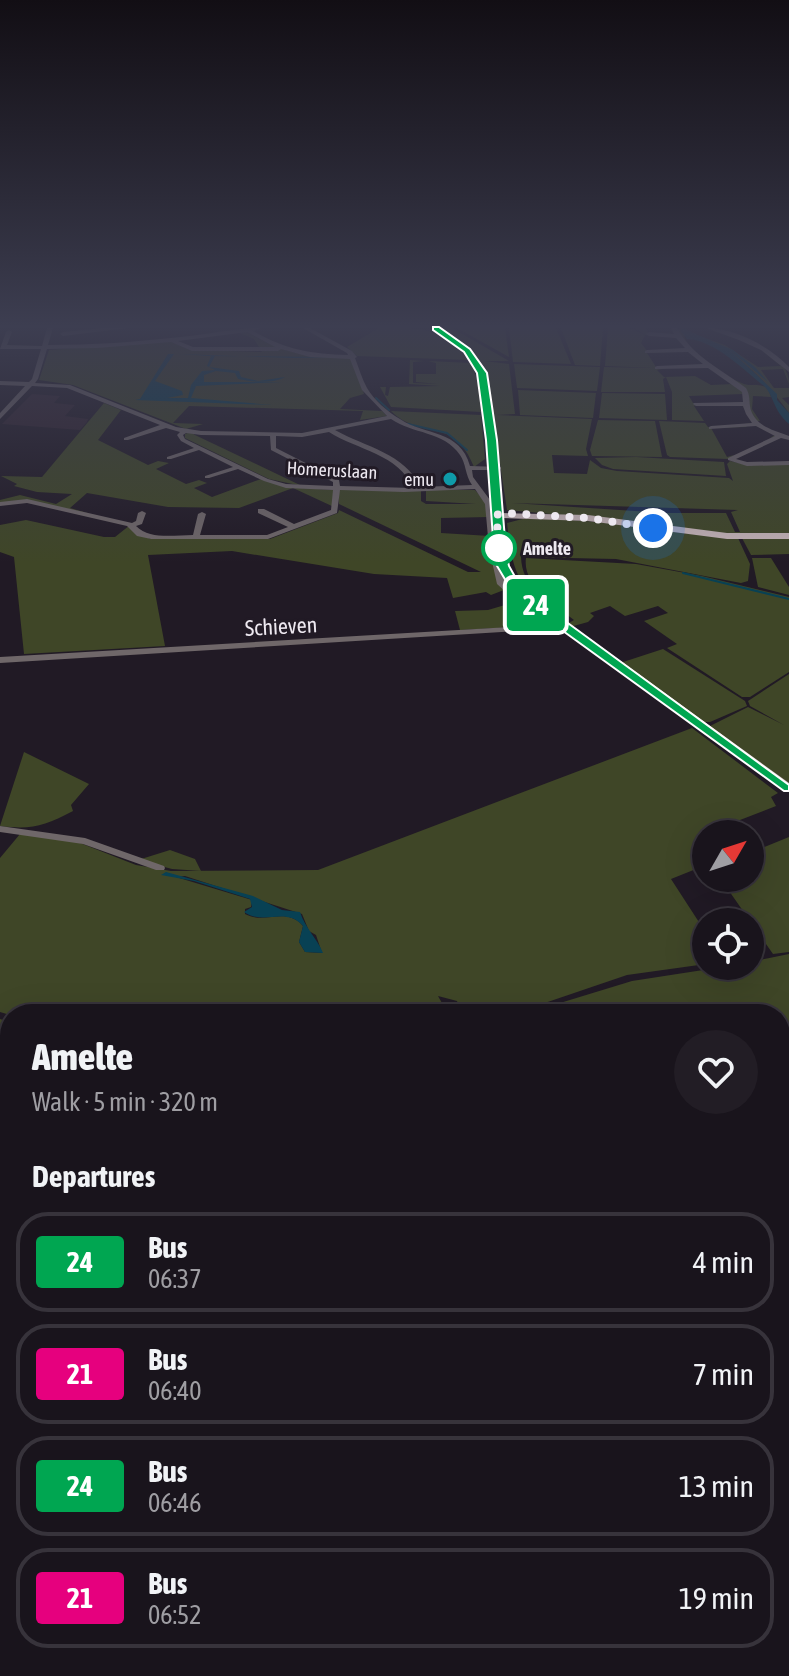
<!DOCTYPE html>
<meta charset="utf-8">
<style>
:root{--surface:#19141c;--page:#221d25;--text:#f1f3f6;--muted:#9f9ea3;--line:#37333b}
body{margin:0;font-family:"Asap Condensed",sans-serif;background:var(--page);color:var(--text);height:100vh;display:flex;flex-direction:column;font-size:30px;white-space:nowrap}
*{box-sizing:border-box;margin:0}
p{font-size:26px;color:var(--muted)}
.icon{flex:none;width:44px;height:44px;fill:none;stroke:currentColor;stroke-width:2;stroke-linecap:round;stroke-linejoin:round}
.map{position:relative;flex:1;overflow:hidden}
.drawer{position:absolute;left:0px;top:1004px;width:790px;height:672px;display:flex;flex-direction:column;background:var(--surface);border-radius:32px 32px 0 0;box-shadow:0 8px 32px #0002,0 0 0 2px var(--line)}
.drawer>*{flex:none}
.badge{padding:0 16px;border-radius:6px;font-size:28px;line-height:52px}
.needle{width:52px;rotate:51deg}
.fabs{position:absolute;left:692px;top:820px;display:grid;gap:16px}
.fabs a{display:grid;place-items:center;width:72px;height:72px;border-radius:50%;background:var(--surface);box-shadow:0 8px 32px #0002,0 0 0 2px var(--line);font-size:40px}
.you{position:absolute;width:40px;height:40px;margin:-20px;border:6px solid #fff;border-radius:50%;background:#1a73e8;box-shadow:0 0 0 12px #1a73e833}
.map>.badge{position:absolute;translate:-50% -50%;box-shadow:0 0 0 4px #fff}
h2{padding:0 32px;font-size:30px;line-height:72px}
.round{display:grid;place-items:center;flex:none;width:84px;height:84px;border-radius:42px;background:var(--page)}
.headline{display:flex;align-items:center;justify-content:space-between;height:136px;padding:0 32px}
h1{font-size:38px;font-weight:800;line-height:60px}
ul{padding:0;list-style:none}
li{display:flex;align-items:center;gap:24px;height:100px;margin:0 16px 12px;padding:0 16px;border:4px solid var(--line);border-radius:32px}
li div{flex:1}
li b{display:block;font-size:30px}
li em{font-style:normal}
li .badge{min-width:88px;font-weight:700;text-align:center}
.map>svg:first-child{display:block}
.education{fill:#31232f}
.green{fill:#3f4627;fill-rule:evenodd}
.water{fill:#084154}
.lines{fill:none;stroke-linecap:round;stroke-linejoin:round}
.stream-far1{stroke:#084154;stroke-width:2}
.stream{stroke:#084154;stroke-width:3}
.minor{fill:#6f6769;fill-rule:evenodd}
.major{fill:#c4b3b6;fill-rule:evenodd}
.line{fill:#00a651;stroke:#fff;stroke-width:2}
.walk{stroke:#ede8f0;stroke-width:8;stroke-dasharray:0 14.4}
.culture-dot{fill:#0f9aa8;stroke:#211a25;stroke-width:3}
.stop-dot{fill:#fff;stroke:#00a651;stroke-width:4}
.labels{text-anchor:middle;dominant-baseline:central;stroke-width:6;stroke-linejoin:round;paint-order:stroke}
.far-street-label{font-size:18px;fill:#ede8f0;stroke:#211a25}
.far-poi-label{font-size:18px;fill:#ede8f0;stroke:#211a25;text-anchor:end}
.far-stop-label{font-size:18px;font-weight:bold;fill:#ede8f0;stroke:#211a25;text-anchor:start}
.street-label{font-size:22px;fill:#ede8f0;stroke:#211a25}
</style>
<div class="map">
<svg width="789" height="1676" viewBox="0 0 789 1676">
<rect width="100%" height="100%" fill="#211a25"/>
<path class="education" d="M32,394L60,396L54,403L75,405L65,416L88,419L87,422L80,430L2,424Z"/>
<g class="green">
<path d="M379,328C422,328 438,326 469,360L357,356L347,347Z"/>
<path d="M452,328L509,361H484L509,364L515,414L496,415L592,419L586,449L588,456L552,455L554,473L587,474L590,460L601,468L617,471L729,478L733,481L727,464L730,461L748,465H789V535H726L593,518L507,510L487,378C478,355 460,341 440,329ZM512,503L738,510L731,512L740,532H735L726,513H666Z"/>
<path d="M505,328L509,357L457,328Z"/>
<path d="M556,328L571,364L513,362L509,328Z"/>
<path d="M603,328L600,366L575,365L561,328Z"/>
<path d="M608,328H629L645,335L635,328H645L649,334L656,335H645L641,343L648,352L650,351L670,352L647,353L656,367H672L657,370L664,377L695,376L711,385L733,384L728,379L742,388L746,396L742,404L754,425L778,436L770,438L775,435L757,426L744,424L753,423L742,405H707L743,402V394L689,396L693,403H704L694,406L704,421L672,420V392L666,377L663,379L665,392H601L604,367L656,368L605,366Z"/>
<path d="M680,328L683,333L696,335L682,330L725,345L758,367L781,366L765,353C779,358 789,369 789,384L783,369L761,370L774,388H789V397L782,398L789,405V413C760,373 733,347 684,336C692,356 723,376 744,384C750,386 758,384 763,386C769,388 769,392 771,397L753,396L752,409L760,421H756L752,417L746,389L693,353L676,329Z"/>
<path d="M247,332C287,356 306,356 352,358L364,394L350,398L340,409L382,411L387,416L360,420L363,411L189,406L173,423L203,424L186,429L73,385L39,380L49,350L169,341L190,350L262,352L254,339L240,333Z"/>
<path d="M410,360L424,361L413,362V383L439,384L416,382V374H436V363L428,361L471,363L479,385L481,412L391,407L380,387H386L385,395L388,396L390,387L440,386L409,384Z"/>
<path d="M514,364L600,367L597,391L517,388Z"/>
<path d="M518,390L596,393L593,418L520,415Z"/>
<path d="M602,393L665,394L667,420L599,418Z"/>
<path d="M104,403L121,410L98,440L148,465L158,461L169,463L156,469L186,484L199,480L207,483L194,488L212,497L261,479L286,487L333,490L334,507L293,488L239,508L168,507L87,493L70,508L91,514L25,500L0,503V500L20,495L56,504L72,494L37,492L14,486L17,484L1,476L42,477Z"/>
<path d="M391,411L481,415L485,459L474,467C454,415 421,441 391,411Z"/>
<path d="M598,420L655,421L662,457L592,456L590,450Z"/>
<path d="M659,421L705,423L708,427L746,426L747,427L711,428L727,457L734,455L728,459L670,457L667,455Z"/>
<path d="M190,432L195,435L302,486L269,479L185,438V434Z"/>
<path d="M636,457L724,462L726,476L613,469L602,465L595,458Z"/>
<path d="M343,489L421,491V501L426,504H476L426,501V490H475L486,502L489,517L441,518V533L490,536L500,586L504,590L491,595L486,592L453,598L447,578L374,574L232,551L148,555L165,646L24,654L14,557L0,552V525L26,520L104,537H115L130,525L150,539H270L338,513L339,510L468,572H481L339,504L338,491Z"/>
<path d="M530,517L612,523L681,533L738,538L750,564L748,581L741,583L616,559L521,557C522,586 546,604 567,619L561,621C519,581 514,584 507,523Z"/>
<path d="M742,538H789V554L751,555Z"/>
<path d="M526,558L636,564L702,576L789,597V672L750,697H742L667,648L677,644L644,621L668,613L658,606L625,616L610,606L590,613L594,616L588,622L570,627L567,624L574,620C555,605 522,585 526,558Z"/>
<path d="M752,558H771L789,587V595L758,587Z"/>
<path d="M515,602L547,625L460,630L455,611L488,610Z"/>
<path d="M663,649L745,701L747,706L710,722H702L620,663Z"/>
<path d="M789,674V784L708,727L748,707L784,725L750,706L748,701Z"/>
<path d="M692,728L778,793L771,797L776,806L714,830L718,834H706V865L671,879L706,933V964L627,975L530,1008L500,1014L461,1011L457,1001L438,996L447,1012L10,1015L0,1012V858L20,834L75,841L136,865L171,871L318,870ZM185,876L302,914L309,931L316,935L322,953L305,952L299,942L303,926C286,906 265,925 245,914V909L251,907L252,900L176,877Z"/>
<path d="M24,752L89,784L71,805L73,811C44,826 32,830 0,826Z"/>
<path d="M789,837V952L773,954L720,878H750V853Z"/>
<path d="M170,850L195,859L201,871L172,869L138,860Z"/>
<path d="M789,954V1106L780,1104V1014H524L632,981L729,966H750V962Z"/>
<path d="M0,1019L10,1022V1233L0,1227Z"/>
<path d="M789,1214V1307L780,1317V1216Z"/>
<path d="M0,1238L10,1245V1526L0,1525Z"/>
<path d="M789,1332V1450L780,1444V1336Z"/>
<path d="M386,1666H603L585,1676H388Z"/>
</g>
<g class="water">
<path d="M682,328L733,350L755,367L768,382L730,350L777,394V400L789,413V424C772,409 775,397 764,386C743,369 714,340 687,339L680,330Z"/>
<path d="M168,354H174L155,381L182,391L183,395L167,398H188L191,385L202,371L215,370L207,366L211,356L178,354L293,358L343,357L215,356L209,367L239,371L241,377L258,381L285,377C273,384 252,382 238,379L235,373L216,371L204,375V382H283L196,386L191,398L273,405L135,400L140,399Z"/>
<path d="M166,872L253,896L282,910L300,912C305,928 317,938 323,953L305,952L299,942L303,926C286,906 264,926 244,912L252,907L250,899L194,881L161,875Z"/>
</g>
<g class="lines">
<g class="stream-far1">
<path d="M376,398L389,410"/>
<path d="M408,424L447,433L467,450"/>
<path d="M683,573L789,599"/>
</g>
<g class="stream">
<path d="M0,1390L10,1391"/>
<path d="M397,1666L399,1676"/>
</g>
<g class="minor">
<path d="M47,328H53L48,345C92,345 136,342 180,337C207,335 234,328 261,328L253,331C286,350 311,354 348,355L347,353L303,328H310L352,351L357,357L355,358C359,368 362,379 367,388C374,400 388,412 400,419C425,436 460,429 470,466L501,467V469L499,470H472L473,477L493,504L497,548L505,583L526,602L525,604H519L497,584L489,548L485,504L475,489L404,492L340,490L337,513L268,539H151L137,536L127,526L27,503L0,506V502L27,499L132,523L136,521L138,513L142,511L146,513L142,524L136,526C150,540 174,535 193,535L198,514L202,512L206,514L200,535H267L288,527L258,513V509H264L294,524L331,510L333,490L286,488L264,481L238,469L209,478H205V476L233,467L199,450L171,459H167V457L194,448L181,441L177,435L180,432L166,428L128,440H124V438L160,425L67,388L32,386L0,419V413L25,386L0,385V381L29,382L32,379L41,349H0L6,332L9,330L12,332L7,345L42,346ZM247,332L275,347H193L178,341ZM171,342L192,351H278L281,349L310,357L350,359L362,390L387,416L302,433L201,431L176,427L70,385L35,383L38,379L47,349L97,348ZM391,419C412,434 444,431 460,455C466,463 465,475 472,485L420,487C405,453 365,447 335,430ZM329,432C357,450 399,454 413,488L340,486L339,480L276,448V436L302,437ZM186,433L201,435L270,436L271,450L333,482V486L286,484L268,479L185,439L183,435Z"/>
<path d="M103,328H128L63,336L60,334L63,332Z"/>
<path d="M671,328H677C693,357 721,369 746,388C750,395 749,399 750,406C753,426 774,430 789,436V440L781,438L736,459L747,462L789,461V465L747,466L728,460V458L775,436L756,426L709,429V427L711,426L752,423L746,414L743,406H696L693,404L694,403L743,402L742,392L708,368L655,369V367L657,366L703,364L688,352L645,353V351L647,350L685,348L676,338L649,336L646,334L649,332L674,334Z"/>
<path d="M706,328C735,328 769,346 789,367V372L761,350L739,340Z"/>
<path d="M563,624H566V628L0,663V657Z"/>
<path d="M0,826L85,838L164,866L165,868L164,870H156L83,844L0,832Z"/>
<path d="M789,1574V1592L780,1596V1578Z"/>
<path d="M675,1666H693L695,1676H677Z"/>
</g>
<path class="major" d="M433,328H441L469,350L484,367L498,446L496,448L501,513L588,515L727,533H789V539H727L588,521L502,518C505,559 503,570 535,599L789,783V791L785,790L529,603C512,588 500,575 495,552L487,440L489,438L476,367L465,352Z"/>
</g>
<linearGradient id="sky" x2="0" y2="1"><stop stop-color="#120e14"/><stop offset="0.58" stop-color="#3d3e51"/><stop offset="1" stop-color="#3d3e51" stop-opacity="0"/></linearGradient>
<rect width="789" height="563" fill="url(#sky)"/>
<path class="line" d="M433,327H439L470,349L487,373L497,440L506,552L509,566L518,582L561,618L789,785V791H784L552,623L509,586L497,566L494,552L486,440L477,373L464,352L433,330Z"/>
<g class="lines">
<path class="walk" d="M499,548L500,552L496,515L503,513L588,518L653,528"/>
</g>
<circle class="culture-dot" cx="450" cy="479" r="8"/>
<circle class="stop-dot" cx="499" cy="548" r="16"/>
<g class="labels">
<g class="far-street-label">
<text transform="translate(332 470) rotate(3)">Homeruslaan</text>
</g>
<g class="far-poi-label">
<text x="434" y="479">emu</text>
</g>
<g class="far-stop-label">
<text x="523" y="548">Amelte</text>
</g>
<g class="street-label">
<text transform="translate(281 626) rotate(-3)">Schieven</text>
</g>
</g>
</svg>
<div class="fabs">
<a><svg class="needle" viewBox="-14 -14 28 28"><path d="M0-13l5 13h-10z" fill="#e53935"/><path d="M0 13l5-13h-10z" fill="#9f9ea3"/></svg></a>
<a><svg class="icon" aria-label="locate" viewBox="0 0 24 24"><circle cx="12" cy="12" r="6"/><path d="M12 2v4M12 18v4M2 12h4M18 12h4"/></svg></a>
</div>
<div class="you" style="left:653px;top:528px"></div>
<b class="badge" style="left:536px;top:605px;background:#00a651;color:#fff">24</b>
<section class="drawer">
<div class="headline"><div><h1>Amelte</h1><p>Walk · 5 min · 320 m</p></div><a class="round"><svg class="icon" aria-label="heart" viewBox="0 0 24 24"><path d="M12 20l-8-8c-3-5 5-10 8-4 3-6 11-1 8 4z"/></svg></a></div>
<h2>Departures</h2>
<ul>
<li><span class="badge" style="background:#00a651;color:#fff">24</span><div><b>Bus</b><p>06:37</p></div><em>4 min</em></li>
<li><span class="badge" style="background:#e6007e;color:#fff">21</span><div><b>Bus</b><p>06:40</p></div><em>7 min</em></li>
<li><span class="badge" style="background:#00a651;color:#fff">24</span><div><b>Bus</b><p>06:46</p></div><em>13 min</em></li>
<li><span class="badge" style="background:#e6007e;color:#fff">21</span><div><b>Bus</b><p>06:52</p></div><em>19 min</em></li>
</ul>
</section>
</div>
